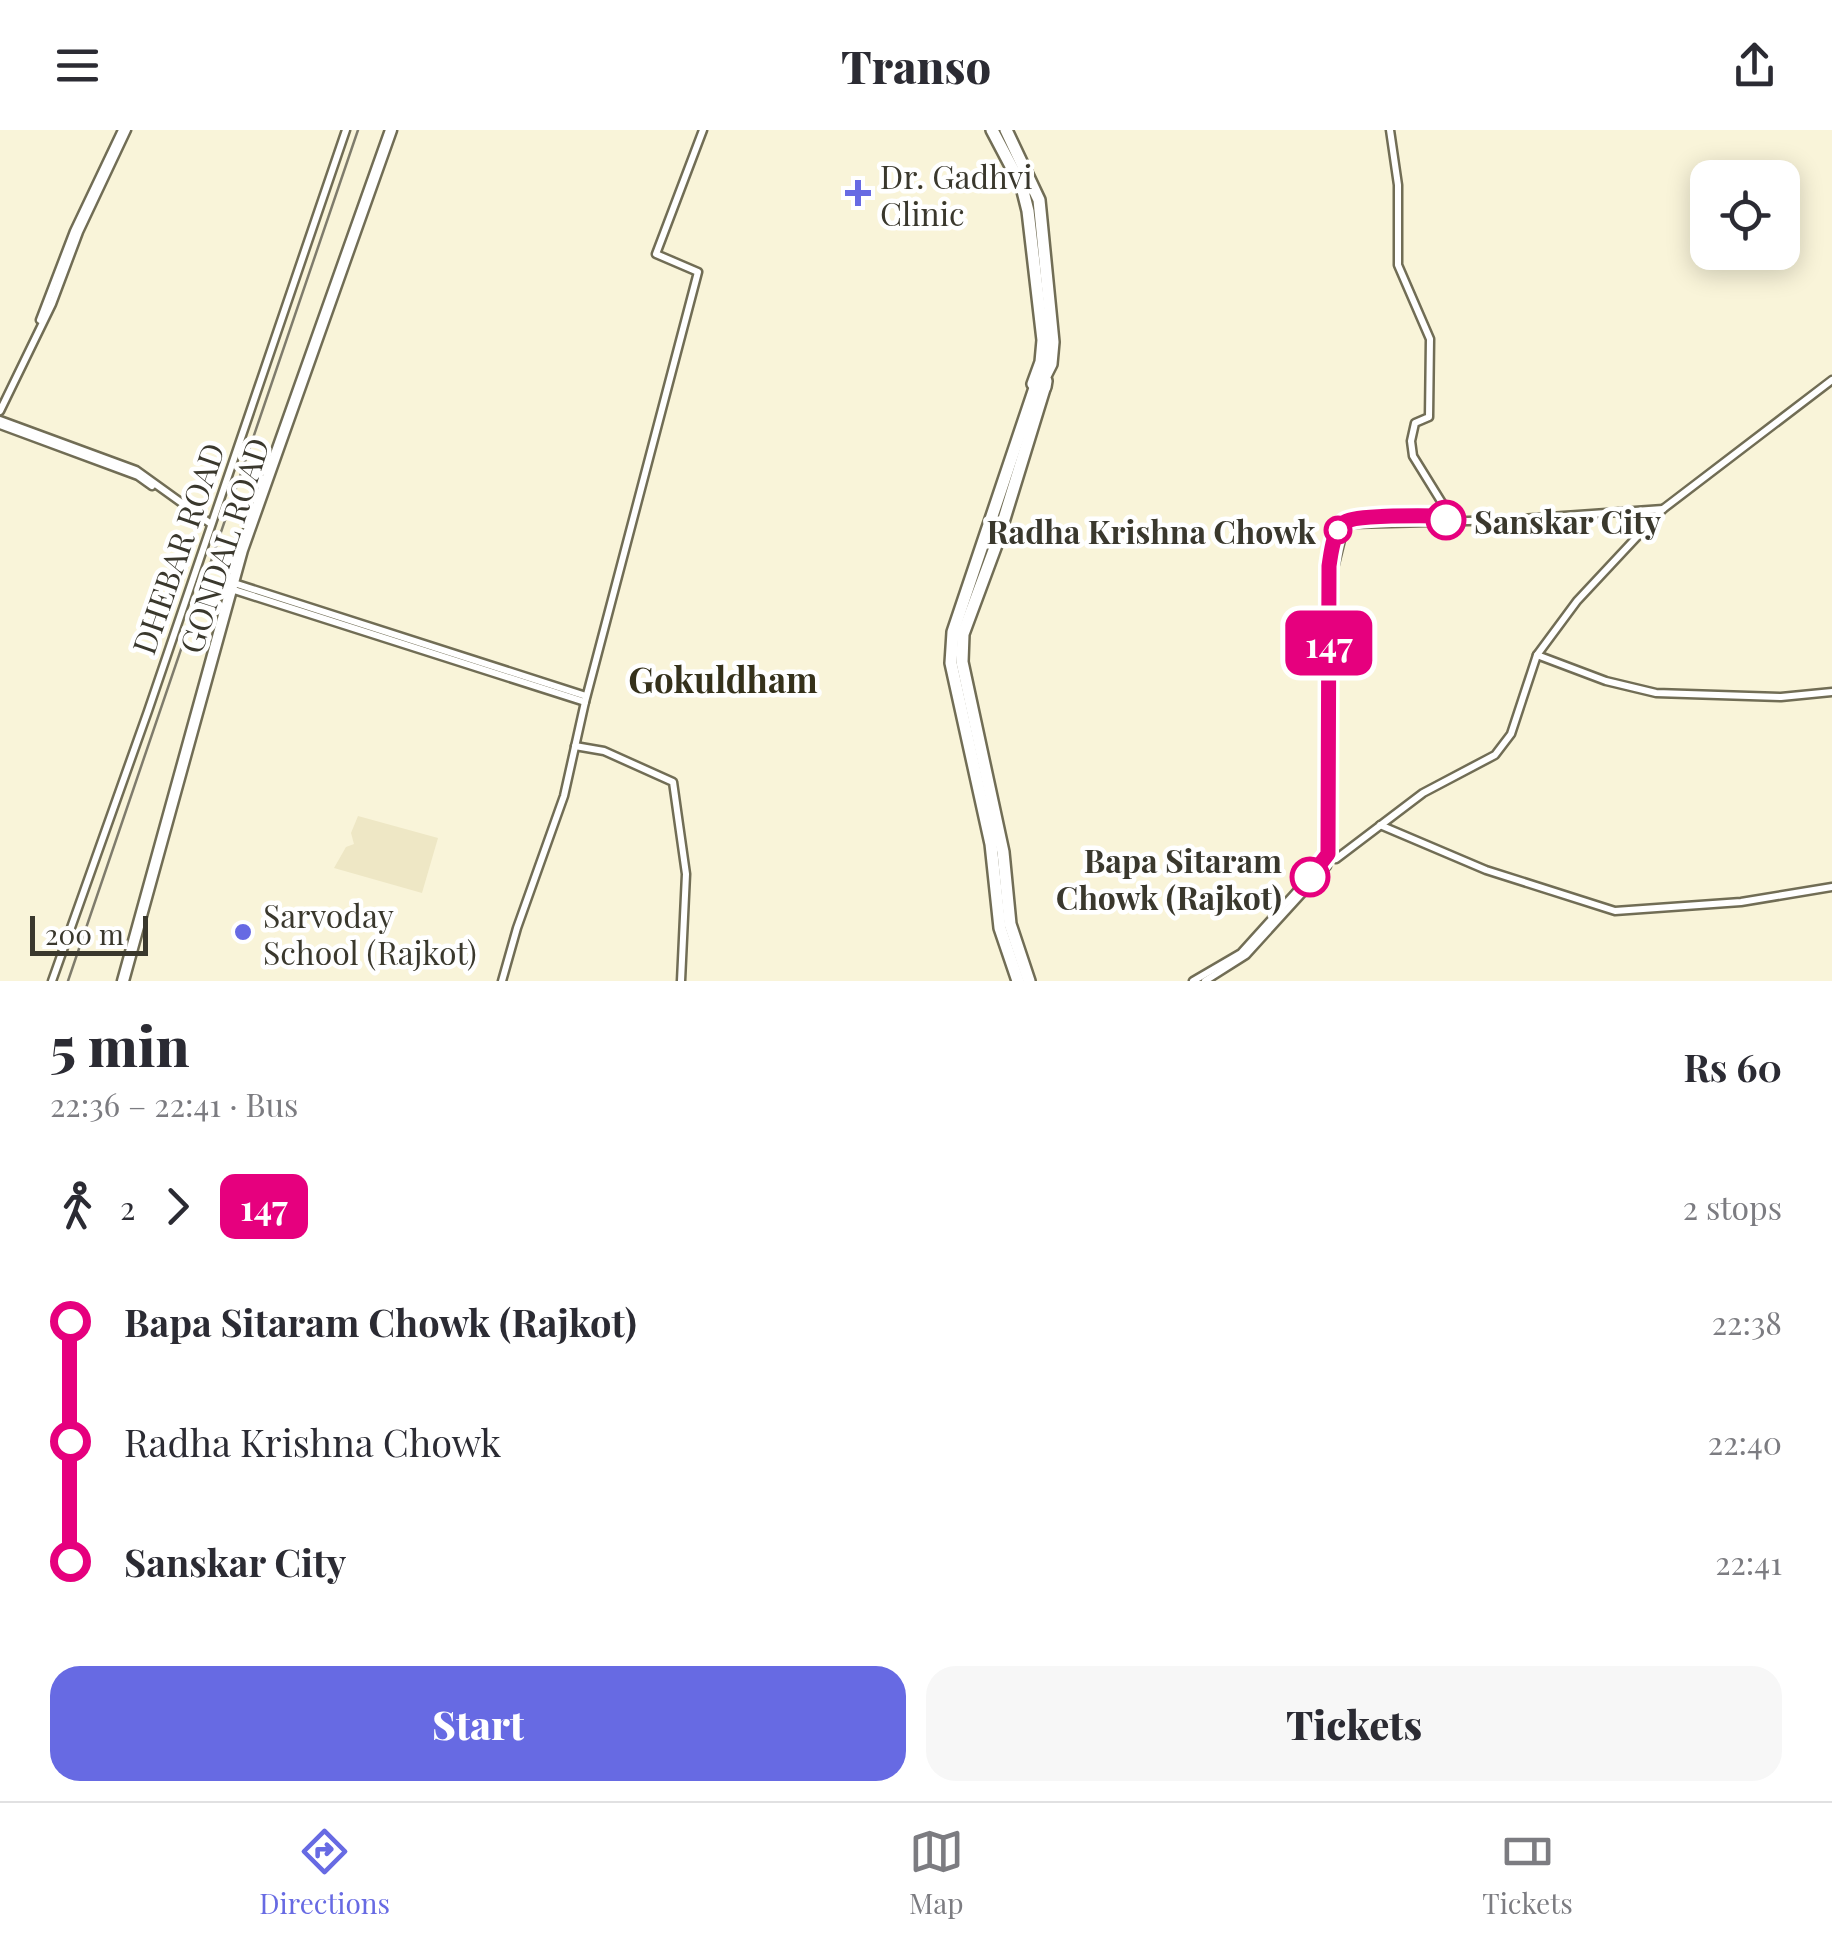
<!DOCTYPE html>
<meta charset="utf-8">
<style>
:root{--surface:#fff;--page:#f7f7f7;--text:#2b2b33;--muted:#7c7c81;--line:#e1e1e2;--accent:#676ae3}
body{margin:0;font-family:"Playfair Display",serif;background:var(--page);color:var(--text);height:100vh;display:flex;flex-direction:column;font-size:38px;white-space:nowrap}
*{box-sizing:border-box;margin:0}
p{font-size:32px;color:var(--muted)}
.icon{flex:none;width:55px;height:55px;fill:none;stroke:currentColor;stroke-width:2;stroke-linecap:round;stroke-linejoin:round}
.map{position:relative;height:851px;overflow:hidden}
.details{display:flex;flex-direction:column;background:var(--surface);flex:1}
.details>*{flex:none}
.badge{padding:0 20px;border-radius:15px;font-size:35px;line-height:65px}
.buttons{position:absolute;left:1690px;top:30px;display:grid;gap:20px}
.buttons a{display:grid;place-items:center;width:110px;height:110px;border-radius:20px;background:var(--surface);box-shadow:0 5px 25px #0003;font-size:50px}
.scale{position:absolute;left:30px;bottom:25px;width:118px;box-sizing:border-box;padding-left:10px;border:5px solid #3a382d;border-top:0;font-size:28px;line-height:35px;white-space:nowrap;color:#3a382d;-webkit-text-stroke:8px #fff;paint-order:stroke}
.map>.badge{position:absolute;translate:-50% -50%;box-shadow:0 0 0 5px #fff}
.legs{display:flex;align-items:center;gap:15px;height:110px;padding:0 50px;font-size:32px}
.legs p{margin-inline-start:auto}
.summary{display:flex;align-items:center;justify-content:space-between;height:170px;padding:0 50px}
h1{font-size:55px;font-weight:800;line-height:75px}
.cta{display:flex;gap:20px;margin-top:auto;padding:20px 50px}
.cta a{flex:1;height:115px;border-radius:30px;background:var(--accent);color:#fff;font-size:40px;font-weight:800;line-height:115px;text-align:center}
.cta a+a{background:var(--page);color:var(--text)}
ul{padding:0 50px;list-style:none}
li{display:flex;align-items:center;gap:35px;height:120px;font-size:38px}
li i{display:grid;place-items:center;width:15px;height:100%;margin:0 12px;background:currentColor}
li i::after{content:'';width:25px;height:25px;margin:-12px;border:8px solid;border-radius:50%;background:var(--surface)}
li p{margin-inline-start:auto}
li:first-child i{background:linear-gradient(#0000 50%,currentColor 0)}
li:last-child i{background:linear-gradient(currentColor 50%,#0000 0)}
header{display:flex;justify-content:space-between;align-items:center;height:130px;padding:0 50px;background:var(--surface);font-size:45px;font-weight:800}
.tabs{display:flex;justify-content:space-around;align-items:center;height:140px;border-top:2px solid var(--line);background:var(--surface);font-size:28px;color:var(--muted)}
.tabs a{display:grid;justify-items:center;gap:5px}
.tabs .active{color:var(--accent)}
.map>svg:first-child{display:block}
.built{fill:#eee7c5}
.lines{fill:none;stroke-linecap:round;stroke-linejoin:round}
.minor-casing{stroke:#716d55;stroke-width:11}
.major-casing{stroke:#716d55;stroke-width:15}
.highway-casing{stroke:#716d55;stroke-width:16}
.minor{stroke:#fff;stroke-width:6}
.major{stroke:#fff;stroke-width:10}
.highway{stroke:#fff;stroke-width:11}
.rail{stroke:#7f7c6c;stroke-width:2.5}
.line-1-casing{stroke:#fff;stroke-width:22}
.line-1{stroke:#e6007e;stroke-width:15}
.poi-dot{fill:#676ae3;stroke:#fff;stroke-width:4}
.stop-1-dot{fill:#fff;stroke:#e6007e;stroke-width:5}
.labels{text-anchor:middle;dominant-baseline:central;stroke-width:9;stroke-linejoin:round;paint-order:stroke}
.poi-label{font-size:32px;fill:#3a382d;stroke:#fff;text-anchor:start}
.stop-label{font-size:32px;font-weight:bold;fill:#3a382d;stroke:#fff;text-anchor:end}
.street-label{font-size:32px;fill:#3a382d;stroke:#fff}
.neighbourhood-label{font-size:35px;font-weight:bold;fill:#35311b;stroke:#fff}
</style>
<header><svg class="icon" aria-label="menu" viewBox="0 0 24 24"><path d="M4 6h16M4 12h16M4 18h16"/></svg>Transo<svg class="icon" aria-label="share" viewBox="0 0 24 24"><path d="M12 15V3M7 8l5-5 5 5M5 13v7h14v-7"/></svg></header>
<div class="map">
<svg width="1832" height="851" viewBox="0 0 1832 851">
<rect width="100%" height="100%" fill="#f9f4d9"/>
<path class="built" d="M358,686L438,708L422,763L334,738L346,717L354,714L351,703Z"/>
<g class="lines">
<g class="minor-casing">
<g id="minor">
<path d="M1390,0L1398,55V135L1430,209L1429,287L1415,293L1411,311L1413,326L1452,389"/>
<path d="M40,190L74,101L122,0"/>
<path d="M0,281L52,174L79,102L127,0"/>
<path d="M0,290L136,340L211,394"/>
<path d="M0,295L138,346L152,356"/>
<path d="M234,453L586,566"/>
<path d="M231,459L585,572"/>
<path d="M1537,525L1606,551L1656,563L1781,567L1832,562"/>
<path d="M1328,592L1329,436L1340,396L1353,390"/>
<path d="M575,616L604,621L673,652L686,744L681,851"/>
<path d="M1380,695L1486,740L1615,781L1741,772L1832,757"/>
<path d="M1327,717L1328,609"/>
<path d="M1332,724L1334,438L1344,398L1351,394L1507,390L1663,379"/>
<path d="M1336,729L1423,663L1495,625L1511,604L1537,525L1577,471L1663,379L1832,250"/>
<path d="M52,851L148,581L346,0"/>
<path d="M502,851L517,798L564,666L585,572L698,142L656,124L703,0"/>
<path d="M1193,851L1241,823L1324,731"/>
<path d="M1205,851L1246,825L1327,736"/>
</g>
</g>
<g class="major-casing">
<path id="major" d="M123,851L242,420L391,0"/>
</g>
<g class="highway-casing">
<g id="highway">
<path d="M992,0L1022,57L1028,81L1043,210L1041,232L1033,254L1040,260L1045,257L1046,251L1038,246"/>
<path d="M1006,0L1039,70L1053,212L1051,234L1044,248"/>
<path d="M1018,851L1000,798L991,714L951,533L953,502L1035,258"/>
<path d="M1029,851L1010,794L1003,722L962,532L963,504L996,415L1044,259"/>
</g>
</g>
<use href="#minor" class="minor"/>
<use href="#major" class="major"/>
<use href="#highway" class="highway"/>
<path class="rail" d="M68,851L358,0"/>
</g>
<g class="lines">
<g class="line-1-casing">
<path id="line-1" d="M1310,747L1328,724L1329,436C1331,424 1333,399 1345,392C1358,384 1431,386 1449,386L1452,390H1446"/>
</g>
<use href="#line-1" class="line-1"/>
</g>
<g class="poi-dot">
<path d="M853 48h10v10h10v10h-10v10h-10v-10h-10v-10h10z"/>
<circle cx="243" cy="802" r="10"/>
</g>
<g class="stop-1-dot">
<circle cx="1446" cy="390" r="18"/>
<circle cx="1338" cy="400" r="12"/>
<circle cx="1310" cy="747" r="18"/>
</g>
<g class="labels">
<g class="poi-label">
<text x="880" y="45">Dr. Gadhvi<tspan x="880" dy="37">Clinic</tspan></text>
<text x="263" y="784">Sarvoday<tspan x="263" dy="37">School (Rajkot)</tspan></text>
</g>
<g class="stop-label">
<text x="1474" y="390" text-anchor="start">Sanskar City</text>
<text x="1316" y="400">Radha Krishna Chowk</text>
<text x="1282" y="729">Bapa Sitaram<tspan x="1282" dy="37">Chowk (Rajkot)</tspan></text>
</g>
<g class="street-label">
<text transform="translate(223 415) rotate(-72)">GONDAL ROAD</text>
<text transform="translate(177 418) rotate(-71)">DHEBAR ROAD</text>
</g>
<g class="neighbourhood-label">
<text x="723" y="548">Gokuldham</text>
</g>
</g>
</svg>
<div class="buttons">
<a><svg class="icon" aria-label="locate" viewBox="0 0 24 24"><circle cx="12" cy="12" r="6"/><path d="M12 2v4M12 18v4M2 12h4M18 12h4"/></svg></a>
</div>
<div class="scale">200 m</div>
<b class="badge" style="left:1329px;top:513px;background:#e6007e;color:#fff">147</b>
</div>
<section class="details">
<div class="summary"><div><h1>5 min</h1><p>22:36 – 22:41 · Bus</p></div><b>Rs 60</b></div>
<div class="legs"><svg class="icon" aria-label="walk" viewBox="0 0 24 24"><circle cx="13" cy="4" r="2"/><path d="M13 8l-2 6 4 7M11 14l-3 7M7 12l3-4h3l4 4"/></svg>2<svg class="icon" aria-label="forward" viewBox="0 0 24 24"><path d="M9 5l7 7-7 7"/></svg><b class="badge" style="background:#e6007e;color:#fff">147</b><p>2 stops</p></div>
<ul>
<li><i style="color:#e6007e"></i><b>Bapa Sitaram Chowk (Rajkot)</b><p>22:38</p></li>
<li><i style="color:#e6007e"></i><span>Radha Krishna Chowk</span><p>22:40</p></li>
<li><i style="color:#e6007e"></i><b>Sanskar City</b><p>22:41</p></li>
</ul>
<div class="cta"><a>Start</a><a>Tickets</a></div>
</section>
<nav class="tabs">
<a class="active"><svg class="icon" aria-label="directions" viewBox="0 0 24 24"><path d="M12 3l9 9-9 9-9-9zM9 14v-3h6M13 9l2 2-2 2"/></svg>Directions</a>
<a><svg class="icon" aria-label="map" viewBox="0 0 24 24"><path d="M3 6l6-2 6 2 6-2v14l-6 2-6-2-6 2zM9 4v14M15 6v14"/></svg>Map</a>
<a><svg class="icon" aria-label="tickets" viewBox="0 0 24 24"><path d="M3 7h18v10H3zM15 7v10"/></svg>Tickets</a>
</nav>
